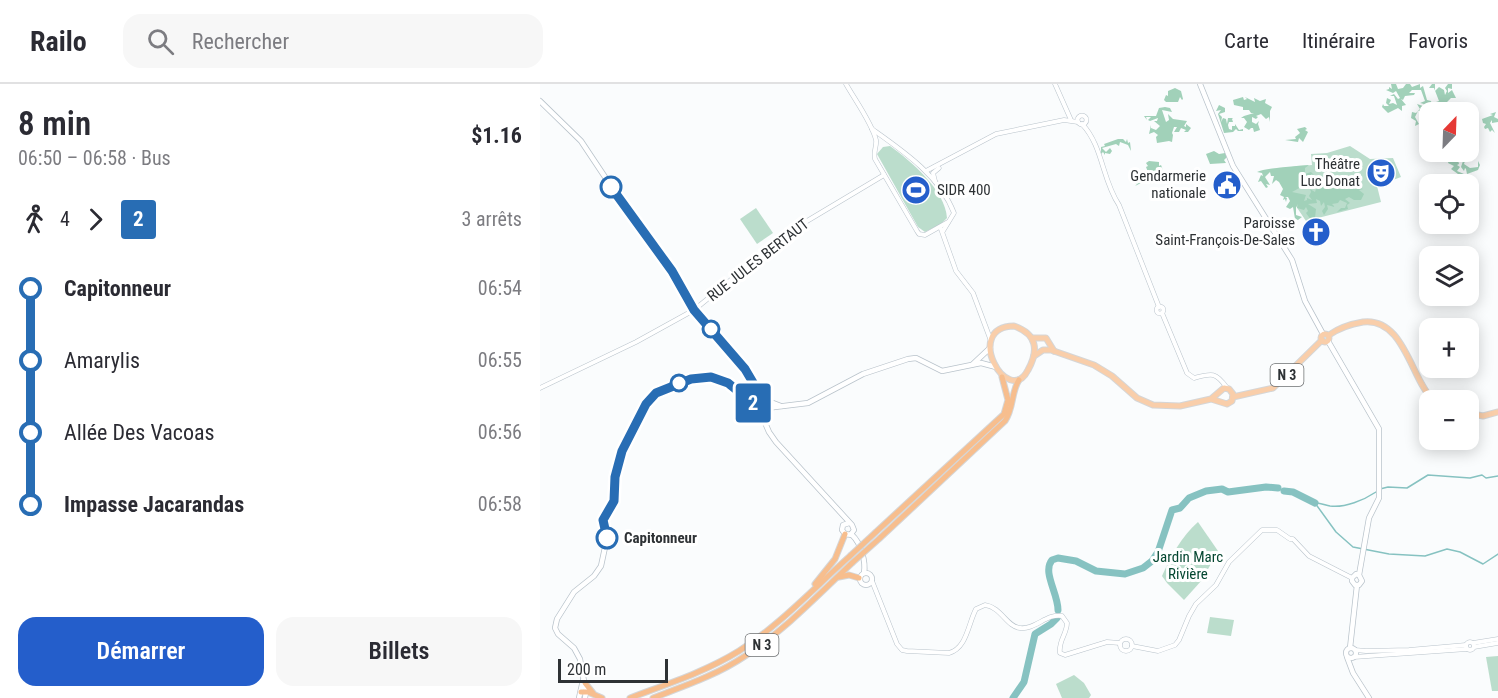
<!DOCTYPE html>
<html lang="fr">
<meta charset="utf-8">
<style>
:root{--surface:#fff;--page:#f7f7f7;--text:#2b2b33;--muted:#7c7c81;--line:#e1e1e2;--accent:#245ecb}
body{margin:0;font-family:"Roboto Condensed",sans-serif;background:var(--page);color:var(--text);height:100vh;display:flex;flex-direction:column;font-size:22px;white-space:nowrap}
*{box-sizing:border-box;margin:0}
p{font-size:20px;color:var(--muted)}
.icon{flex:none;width:33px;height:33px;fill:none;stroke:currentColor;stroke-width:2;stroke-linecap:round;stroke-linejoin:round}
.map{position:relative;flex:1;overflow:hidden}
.panel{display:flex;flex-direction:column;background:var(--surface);width:540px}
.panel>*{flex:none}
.badge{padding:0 12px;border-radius:4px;font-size:21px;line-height:39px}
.needle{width:39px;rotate:23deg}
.tools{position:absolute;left:879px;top:18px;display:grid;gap:12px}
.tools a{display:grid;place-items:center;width:60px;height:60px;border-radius:12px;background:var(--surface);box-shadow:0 3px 15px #0003;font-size:30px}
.scale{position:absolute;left:18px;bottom:15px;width:110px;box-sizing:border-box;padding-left:6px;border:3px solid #2e3235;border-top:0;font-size:16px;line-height:21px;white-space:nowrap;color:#2e3235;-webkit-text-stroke:4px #fff;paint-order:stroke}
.map>.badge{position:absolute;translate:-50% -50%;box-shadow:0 0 0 3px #fff}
.legs{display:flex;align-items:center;gap:9px;height:66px;padding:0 18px;font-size:20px}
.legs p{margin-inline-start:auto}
.overview{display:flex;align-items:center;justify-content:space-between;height:102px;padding:0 18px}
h1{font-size:33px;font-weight:600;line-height:45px}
.cta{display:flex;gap:12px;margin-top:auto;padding:12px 18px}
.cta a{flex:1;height:69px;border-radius:18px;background:var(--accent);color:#fff;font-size:24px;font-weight:600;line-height:69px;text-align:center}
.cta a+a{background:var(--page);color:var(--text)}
ul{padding:0 18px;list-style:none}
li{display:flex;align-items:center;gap:21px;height:72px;font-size:22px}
li i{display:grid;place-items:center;width:9px;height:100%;margin:0 8px;background:currentColor}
li i::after{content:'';width:15px;height:15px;margin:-8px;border:4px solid;border-radius:50%;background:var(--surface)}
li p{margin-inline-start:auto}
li:first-child i{background:linear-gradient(#0000 50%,currentColor 0)}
li:last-child i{background:linear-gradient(currentColor 50%,#0000 0)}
header{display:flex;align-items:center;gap:36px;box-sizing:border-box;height:84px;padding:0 30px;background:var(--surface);border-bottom:2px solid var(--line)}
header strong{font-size:28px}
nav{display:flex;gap:33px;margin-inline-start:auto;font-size:21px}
.search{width:420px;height:54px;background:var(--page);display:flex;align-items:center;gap:15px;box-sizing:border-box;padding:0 21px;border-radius:18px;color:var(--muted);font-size:22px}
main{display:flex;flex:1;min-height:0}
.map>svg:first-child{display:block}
.green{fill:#bdc}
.forest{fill:#a1d1b9;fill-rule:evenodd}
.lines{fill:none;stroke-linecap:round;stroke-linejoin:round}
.stream{stroke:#86c2c1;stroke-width:1.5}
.river{stroke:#86c2c1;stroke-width:7}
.tertiary-casing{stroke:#b9c3cb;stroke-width:5}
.secondary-casing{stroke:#b9c3cb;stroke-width:6}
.primary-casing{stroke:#d5d6d7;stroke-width:7}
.trunk-casing{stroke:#d5d6d7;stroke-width:7}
.tertiary{stroke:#fff;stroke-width:4}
.secondary{stroke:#fff;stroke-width:4.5}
.primary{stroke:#f9ceaa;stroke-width:5}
.trunk{stroke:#f7be8e;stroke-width:5}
.trunk-bridge-casing{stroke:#d5d6d7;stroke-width:7;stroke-linecap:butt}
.trunk-bridge{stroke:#f7be8e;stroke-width:5}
.line-1-casing{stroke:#fff;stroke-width:14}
.line-1{stroke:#286db4;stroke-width:9}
.stop-1-dot{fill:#fff;stroke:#286db4;stroke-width:3}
.labels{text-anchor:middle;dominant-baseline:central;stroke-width:6;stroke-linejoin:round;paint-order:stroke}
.shield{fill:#fff;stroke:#6d7072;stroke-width:1.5}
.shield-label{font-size:14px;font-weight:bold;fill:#2e3235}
.poi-label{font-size:15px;fill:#2e3235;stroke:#fff;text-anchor:end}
.street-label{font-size:15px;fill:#2e3235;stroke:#fff}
.stop-label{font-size:15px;font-weight:bold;fill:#2e3235;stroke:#fff;text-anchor:start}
.park-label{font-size:15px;fill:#054731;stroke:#fff}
</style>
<header>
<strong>Railo</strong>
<div class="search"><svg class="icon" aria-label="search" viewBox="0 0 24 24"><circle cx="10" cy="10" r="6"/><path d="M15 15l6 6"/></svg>Rechercher</div>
<nav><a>Carte</a><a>Itinéraire</a><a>Favoris</a></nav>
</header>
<main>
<section class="panel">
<div class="overview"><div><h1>8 min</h1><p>06:50 – 06:58 · Bus</p></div><b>$1.16</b></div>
<div class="legs"><svg class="icon" aria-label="walk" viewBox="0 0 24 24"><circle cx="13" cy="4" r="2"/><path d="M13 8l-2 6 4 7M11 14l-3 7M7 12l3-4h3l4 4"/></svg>4<svg class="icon" aria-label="forward" viewBox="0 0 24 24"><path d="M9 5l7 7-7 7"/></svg><b class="badge" style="background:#286db4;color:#fff">2</b><p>3 arrêts</p></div>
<ul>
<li><i style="color:#286db4"></i><b>Capitonneur</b><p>06:54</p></li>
<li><i style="color:#286db4"></i><span>Amarylis</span><p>06:55</p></li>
<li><i style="color:#286db4"></i><span>Allée Des Vacoas</span><p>06:56</p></li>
<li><i style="color:#286db4"></i><b>Impasse Jacarandas</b><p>06:58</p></li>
</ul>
<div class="cta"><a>Démarrer</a><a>Billets</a></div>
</section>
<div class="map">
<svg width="958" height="614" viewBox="0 0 958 614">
<rect width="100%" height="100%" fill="#fafcfd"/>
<g class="green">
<path d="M350,62C371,77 405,106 407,134L401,140L385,148L378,143L337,70L343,63Z"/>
<path d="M810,62L830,75L853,74L861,93L837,102L841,118L766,137L731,85L772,81L771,70L787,69Z"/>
<path d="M216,124L233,149L217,160L200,135Z"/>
<path d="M658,438L678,467L662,496L644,516L627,499L622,492C631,472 641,453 658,438Z"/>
<path d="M670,533L694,536L691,552L667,549Z"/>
<path d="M958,572V607H952L946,573Z"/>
<path d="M534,591L544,599L551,611L549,614H522L516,600Z"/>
</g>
<g class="forest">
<path d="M851,0H856L858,5L863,4L866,0H870L872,3L880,0V4L883,2L887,16L891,17L893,25H897V27L886,26L878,27L875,33L879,40L875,42L876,37L871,34L872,28L876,29L880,25L877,20L883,22L884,20L880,19L885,17L881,6H872L869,9H875L874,11L865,12L863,16L861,15L866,21L862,22V27L858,24L848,29L850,31L842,23L843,20L844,22H849L846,19L847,14L851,16L849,20L853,19L857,21L854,12H850L854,10L858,15L860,14L856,7L853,9L846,6L849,5V3L852,5Z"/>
<path d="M892,0H895V7L899,3L904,6L905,11L907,7L905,4L908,0H912V5L908,4V9L912,6L916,14H911L905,20L901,19L899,22L893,19L899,17L894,4H889Z"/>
<path d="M635,4L641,7L643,15L642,16L640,13L638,18H626L624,16L626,11L628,12V7Z"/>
<path d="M703,13L704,16L707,15L705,13L715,18L714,14L720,17L726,15L725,19L732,23L730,27V38L729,33L726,35L721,30L716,32L718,33L716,35L712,33V38L716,40L719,37L718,40L720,46L714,48L713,44H711L709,46L704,43L707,38L704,34H701L704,32L714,29H711L709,26H703V23L694,21L693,16Z"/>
<path d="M679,21L685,24V28L679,30L682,33L681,38L683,34L686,35L687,40L688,34H693L692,35L693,38H689L688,41L689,45L692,46V42H695V40L699,46L703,45V47H698L696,45L693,48L684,49L678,30L681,26L676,27Z"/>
<path d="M625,23L630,24L632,28L622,26L626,38L629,36L628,30L633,35L647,37L644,42L646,43V40L651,44L648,48H644L646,46L641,44L639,48H634L637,43H634L632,49L633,51L632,58L629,57L617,59L616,53L618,51L614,48L609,50L611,41V44L616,46L620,42L614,37H617L618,34L610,37L608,36L611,33H606L607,36L604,32H616L619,24Z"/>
<path d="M956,28L954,33L958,35V38L952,39V36L950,39L955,49L952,46L950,48L948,44L945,45L944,43L946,40L943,39L942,35L953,31L950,30Z"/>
<path d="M765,43L767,45L765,46L768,48L763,58L759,54L758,58L745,56L756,55L755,53L760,49L757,45Z"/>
<path d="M578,55H583L586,58L587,55L588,59L590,58L591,67L588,61L580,58L579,62L576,60L562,64L566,68L570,64L572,67L570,70L565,69V71L563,68L561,70V63L565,62L564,60Z"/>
<path d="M674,67L679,70L685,69L687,73L684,76L686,79L670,80L666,70Z"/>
<path d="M919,68H924L926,74L924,80L930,84L938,83V77L940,81L938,86L927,90L926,85L925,84L924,87L921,83L923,77L918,76L919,80L917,81L920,83L917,87L924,90L920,93H917L915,91L919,92L918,90L911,85L914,82L908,79L909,76L912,77L920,75Z"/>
<path d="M609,77L619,78V82L621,81L623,86L621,92H624L625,97L624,94L619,92L615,94V99L610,100L612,97L601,99L595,102L598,99L595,100V93L591,91L608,88L606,83L608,82L606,79Z"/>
<path d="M769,81L765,84V90L771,88L774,91L771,90V92L779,97L777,100L780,99V103L781,98L788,101L787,98L790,102L794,100L790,94L797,98V102L806,101L804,102L811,99L813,100L815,96V102L823,105L819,106L824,110L821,116H814L809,113L805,115L810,119L807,121L808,125L797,128L801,124H805L807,119L800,116L798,119L792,120L795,123L787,121L788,125L784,131L782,127L785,123L784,118L781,122L780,117L776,115L777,119L768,120L776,125L775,134L771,136L766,129L768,127L766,123L764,126L757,124L758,120L756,123V131L762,133L758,136L755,135L753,123L750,125L746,123L750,117L748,113H745L747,114L746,118L745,115L743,116L744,113L740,111L743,105L739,98L736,96L732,100L734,92H731L730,88L725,93L730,101L726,100L728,103L726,104L721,97L718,98L721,91L723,92L722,89L717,88C725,84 757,82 769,81ZM763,92L767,95V100L776,105L775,108L770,105L771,108L769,112L772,116L767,114V116L764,117L766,111L752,108L763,102Z"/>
</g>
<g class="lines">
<g class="stream">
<path d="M840,405L848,403L867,404L888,391L930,394L942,391L946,394L958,392"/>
<path d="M775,419L796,448L813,463L849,470L885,472L907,465L920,468L943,480L958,470"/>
<path d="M776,419C781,419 785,421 790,422C805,424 824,416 836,408"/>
</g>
<g class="river">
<path d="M744,407L753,408L775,419"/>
<path d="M518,526C518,509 502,488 512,476L518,474L536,477L556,487L585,490L603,484L612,477L618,468L632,426L640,424L649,414L666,407L682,405L688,408L726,403L738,404"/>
<path d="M473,614L484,598L495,550L511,540L517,534"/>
</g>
<g class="tertiary-casing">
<g id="tertiary">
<path d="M306,0C315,16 332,39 336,56C337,62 333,68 335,75L377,147L379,150L385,151L408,138"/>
<path d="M515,0L531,36"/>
<circle cx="542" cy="36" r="4.5"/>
<path d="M542,40C563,62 562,96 579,121L619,223"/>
<path d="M332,45C363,67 400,92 414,129L403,147"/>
<path d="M386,87L456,50L524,36L538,38"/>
<path d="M395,97L393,89L399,84"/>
<path d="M401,145L416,187L433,209L451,257"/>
<circle cx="620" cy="226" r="3.5"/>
<path d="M622,229L647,289L654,294C672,289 676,288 687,304"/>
<path d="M0,304L96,258L154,226L252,146L344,91"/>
<path d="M332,497L357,560L362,566L367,567L409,569C427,564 428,540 436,525L445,521C461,523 467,543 480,544C495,546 507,529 522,532L527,539C527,550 518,557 520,569L525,571L567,558L580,559"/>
<circle cx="586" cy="561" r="6"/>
<circle cx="930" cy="562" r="4"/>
<path d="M933,559L958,555"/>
<path d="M592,562L618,567L635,561L639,556L649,532L656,520L676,501L689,478L722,446H737L750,455H753L769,472L812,494"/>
<path d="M934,563L958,559"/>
<path d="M815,566L826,567L869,566L926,561"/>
<path d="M814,573L927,565"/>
</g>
</g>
<g class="secondary-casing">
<g id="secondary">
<path d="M660,0L693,82L752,176L765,217L783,250"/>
<path d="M0,17L41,57L71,102L132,187L154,226L197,274L218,307L228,317L241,322"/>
<path d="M788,257L839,345V414L829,434L819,491L822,497L819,501H815L812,497V494L816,490L819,491"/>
<path d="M433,280L450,264"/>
<path d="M227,324L268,319L323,290L368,275L376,274L402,287L441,279L456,283"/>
<path d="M309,439L303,441L302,446L305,450L312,451C321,459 326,478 324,489"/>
<circle cx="326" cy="495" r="6"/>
<circle cx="811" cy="569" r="5"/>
<path d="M810,564L817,501"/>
<path d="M807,573L813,589L829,614"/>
<path d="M39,614L43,596"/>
<path d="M45,614L46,608L40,575L34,564L18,550L15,544L17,535L34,508L54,492L61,482L67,454L63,436L74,417L75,393L79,374L84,363L111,314L131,302L157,294L171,293L185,297L208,314L220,327L229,348L236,358L312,441L314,446L311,450"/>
</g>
</g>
<g class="primary-casing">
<g id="primary">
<path d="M474,242C497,250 499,266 488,286C468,325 422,243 474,242Z"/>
<circle cx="785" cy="254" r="4"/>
<path d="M789,251C799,244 811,240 823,238C864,233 871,295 893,316"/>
<path d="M492,254H506L514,267"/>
<path d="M494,272L503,266H511L554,281L572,292L597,314L613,321L640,322L671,315L684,304L689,305L693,310L692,317L687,320L671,315"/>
<path d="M693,313L733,304L782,256"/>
<path d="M928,329L943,332L958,328"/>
</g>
</g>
<g class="trunk-casing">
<g id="trunk">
<path d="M336,448L464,330L468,316L462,293"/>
<path d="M340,454L465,337C474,324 471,308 479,296"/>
<path d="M299,493L309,491L319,494"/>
<path d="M275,500L295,475L305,450"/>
<path d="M45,599L53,609"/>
<path d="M41,608H48L62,614"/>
<path d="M90,614C127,600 165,588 199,567C240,541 274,504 310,472"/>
<path d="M113,614C144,602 177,591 205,572C245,546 278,511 312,479"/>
</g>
</g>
<use href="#tertiary" class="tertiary"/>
<use href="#secondary" class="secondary"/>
<use href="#primary" class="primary"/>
<use href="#trunk" class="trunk"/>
<g class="trunk-bridge-casing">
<g id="trunk-bridge">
<path d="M310,472L336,448"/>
<path d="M312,479L340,454"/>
</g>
</g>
<use href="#trunk-bridge" class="trunk-bridge"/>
</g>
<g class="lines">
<g class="line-1-casing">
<path id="line-1" d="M67,454L63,436L74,417L75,393L82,367L106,320L116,309L151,295L171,293L188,299L214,320L218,314V307L205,285L154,226L132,187L71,103"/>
</g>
<use href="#line-1" class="line-1"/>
</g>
<defs>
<g id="theatre-disc" transform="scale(1.5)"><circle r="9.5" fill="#245ecb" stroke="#fff"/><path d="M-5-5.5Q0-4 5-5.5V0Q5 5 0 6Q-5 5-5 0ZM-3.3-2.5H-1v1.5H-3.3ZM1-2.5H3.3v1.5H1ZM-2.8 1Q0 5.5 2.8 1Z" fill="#fff"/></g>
<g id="civic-disc" transform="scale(1.5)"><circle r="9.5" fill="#245ecb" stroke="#fff"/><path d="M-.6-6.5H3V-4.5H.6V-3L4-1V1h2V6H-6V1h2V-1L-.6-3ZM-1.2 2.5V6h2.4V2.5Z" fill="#fff"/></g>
<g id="stadium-disc" transform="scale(1.5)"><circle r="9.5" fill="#245ecb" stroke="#fff"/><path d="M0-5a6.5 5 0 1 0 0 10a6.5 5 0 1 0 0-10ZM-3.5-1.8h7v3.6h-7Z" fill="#fff"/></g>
<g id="church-disc" transform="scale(1.5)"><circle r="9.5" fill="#245ecb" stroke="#fff"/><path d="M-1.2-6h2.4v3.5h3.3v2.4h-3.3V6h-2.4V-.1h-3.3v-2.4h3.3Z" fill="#fff"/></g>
</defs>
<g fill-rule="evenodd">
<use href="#theatre-disc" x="841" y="89"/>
<use href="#civic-disc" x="687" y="101"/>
<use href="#stadium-disc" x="376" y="106"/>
<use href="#church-disc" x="776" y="148"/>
</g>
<g class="stop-1-dot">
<circle cx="71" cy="103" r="10"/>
<circle cx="171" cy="245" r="8"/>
<circle cx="139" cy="299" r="8"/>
<circle cx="67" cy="454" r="10"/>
</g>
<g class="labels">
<g class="shield">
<rect x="730.5" y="280" width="33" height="22" rx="4.5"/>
<rect x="205.5" y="550" width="33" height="22" rx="4.5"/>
</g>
<g class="shield-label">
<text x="747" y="291">N 3</text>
<text x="222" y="561">N 3</text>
</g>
<g class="poi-label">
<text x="820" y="80">Théâtre<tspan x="820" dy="17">Luc Donat</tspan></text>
<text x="666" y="92">Gendarmerie<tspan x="666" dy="17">nationale</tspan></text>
<text x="397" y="106" text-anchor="start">SIDR 400</text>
<text x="755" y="139">Paroisse<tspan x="755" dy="17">Saint-François-De-Sales</tspan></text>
</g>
<g class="street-label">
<text transform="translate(218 176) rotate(-38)">RUE JULES BERTAUT</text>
</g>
<g class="stop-label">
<text x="84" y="454">Capitonneur</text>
</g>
<g class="park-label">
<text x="648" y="473">Jardin Marc<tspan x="648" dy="17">Rivière</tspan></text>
</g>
</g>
</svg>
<div class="tools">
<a><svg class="needle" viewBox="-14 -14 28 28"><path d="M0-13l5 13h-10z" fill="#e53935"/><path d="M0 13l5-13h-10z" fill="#7c7c81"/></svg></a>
<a><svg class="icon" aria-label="locate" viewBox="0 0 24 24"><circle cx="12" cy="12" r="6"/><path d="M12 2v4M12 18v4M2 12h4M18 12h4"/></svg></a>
<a><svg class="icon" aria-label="layers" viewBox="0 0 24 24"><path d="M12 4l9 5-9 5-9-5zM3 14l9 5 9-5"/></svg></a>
<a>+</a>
<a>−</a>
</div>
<div class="scale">200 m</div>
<b class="badge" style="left:213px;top:319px;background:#286db4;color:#fff">2</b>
</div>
</main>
